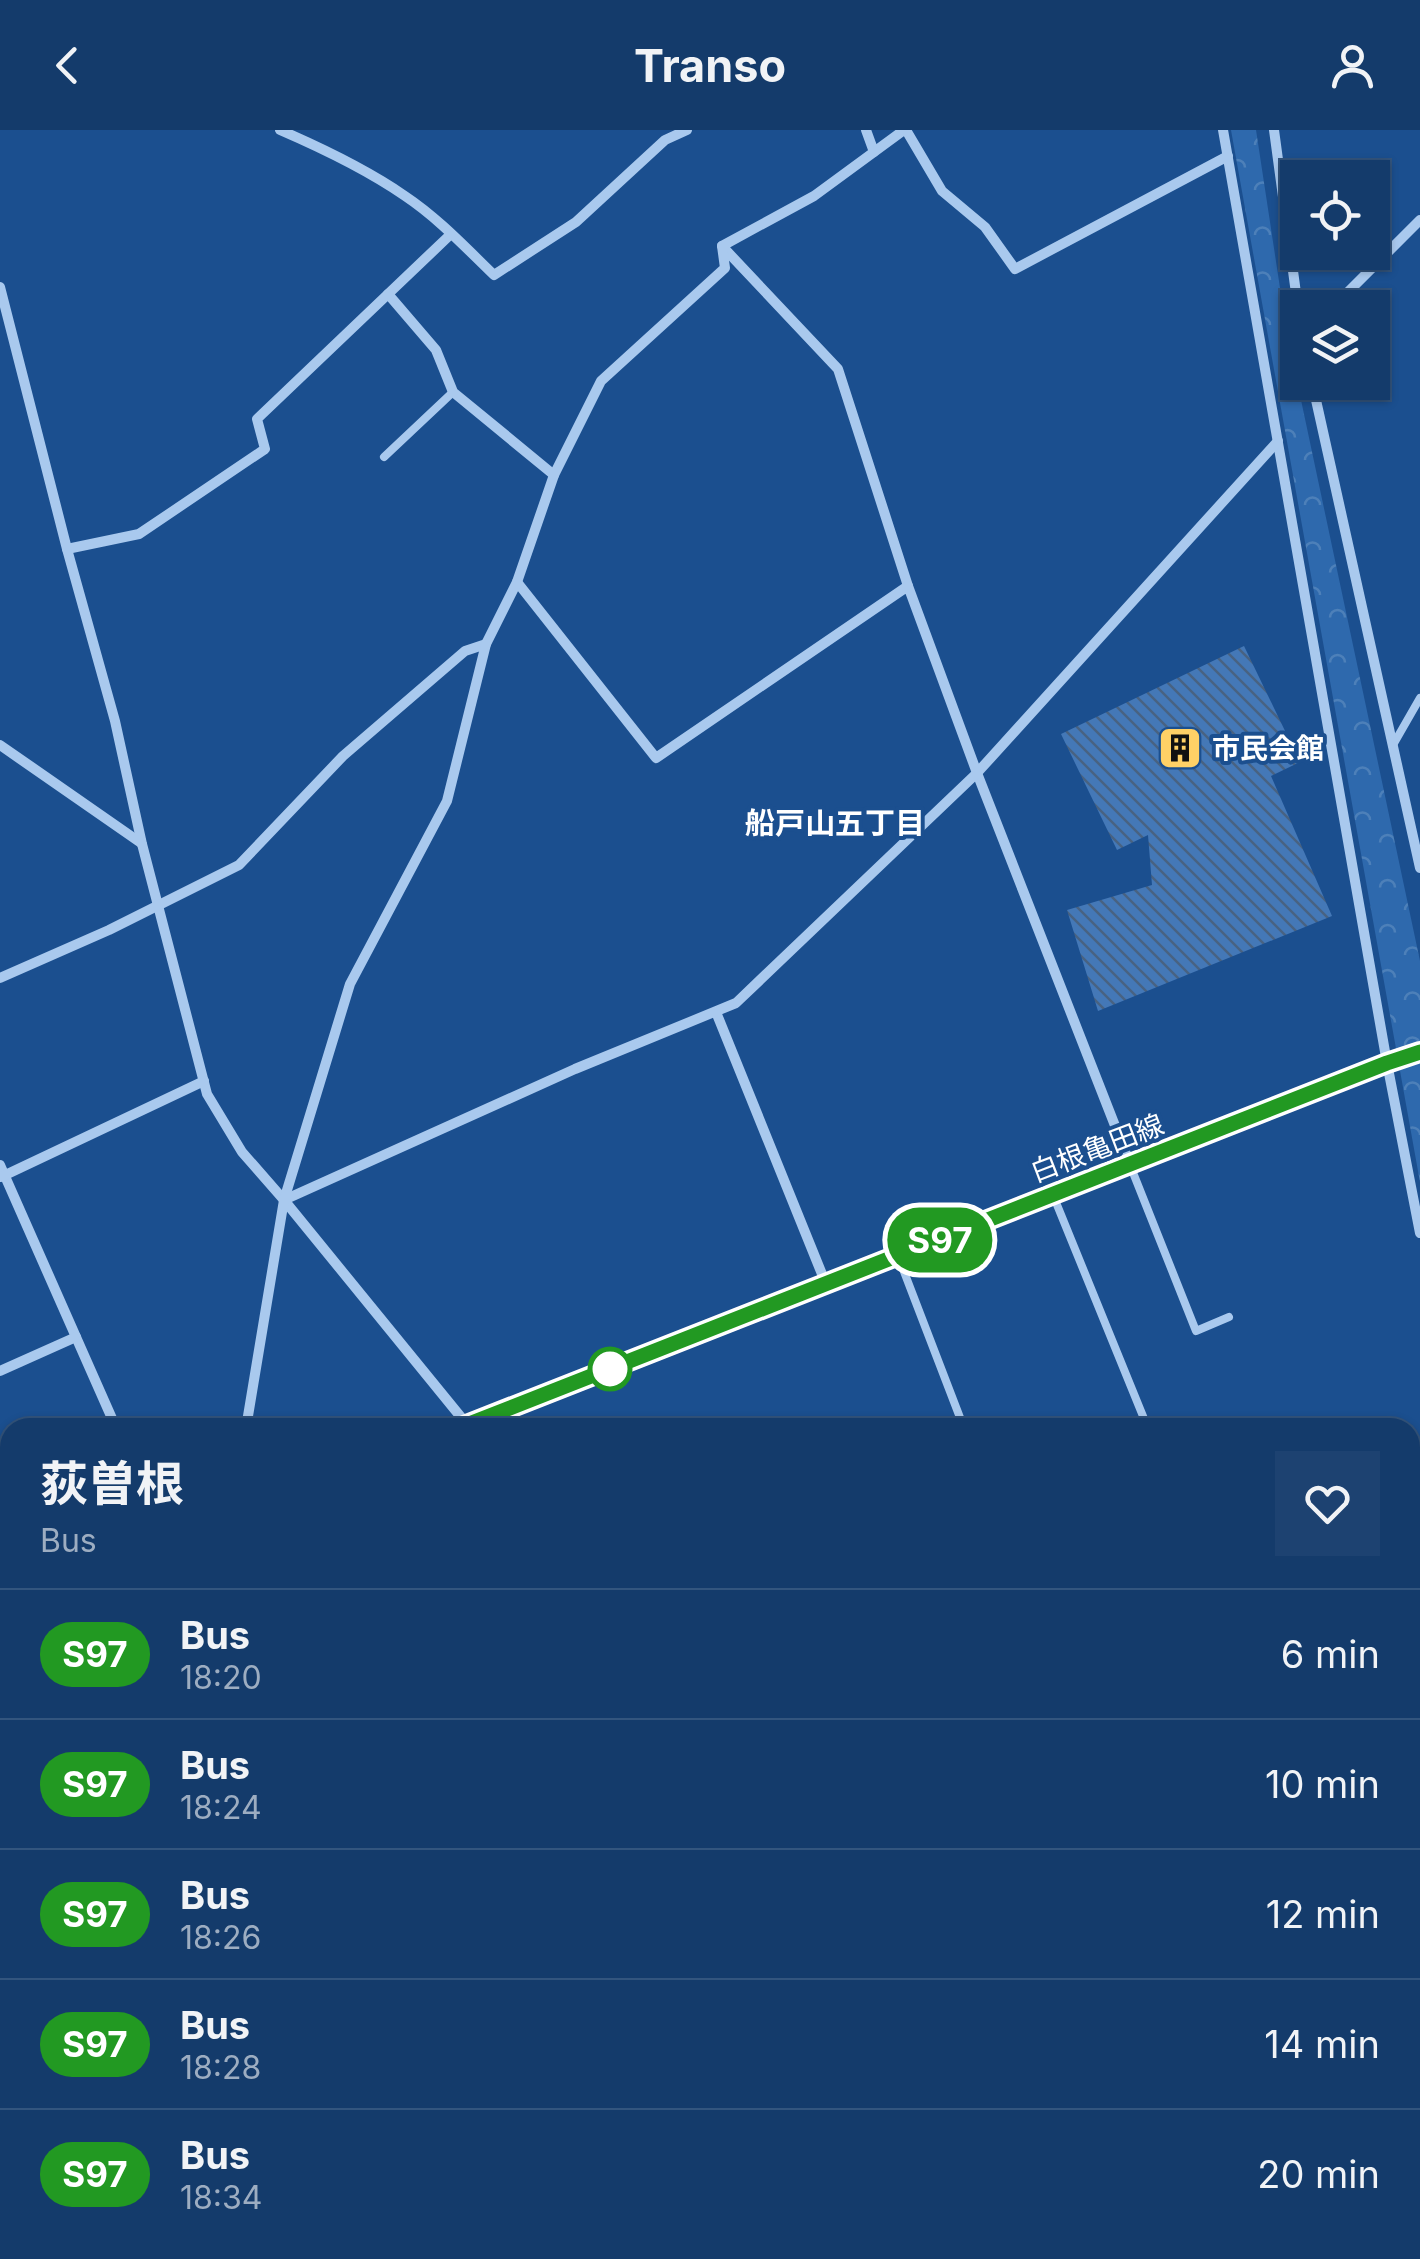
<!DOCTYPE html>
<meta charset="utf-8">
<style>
:root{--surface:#143b6b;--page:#1d4271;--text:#f1f3f6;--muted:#9dadc1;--line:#33557e}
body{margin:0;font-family:Inter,"Noto Sans JP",sans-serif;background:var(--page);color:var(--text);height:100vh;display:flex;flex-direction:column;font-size:38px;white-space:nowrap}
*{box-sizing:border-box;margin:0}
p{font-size:32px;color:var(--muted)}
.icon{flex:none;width:55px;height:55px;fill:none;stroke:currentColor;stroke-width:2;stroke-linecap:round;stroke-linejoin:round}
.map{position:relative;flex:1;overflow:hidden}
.panel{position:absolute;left:0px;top:1288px;width:1420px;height:842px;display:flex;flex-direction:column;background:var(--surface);border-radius:30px 30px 0 0;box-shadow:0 2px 8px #0004,0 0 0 2px var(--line)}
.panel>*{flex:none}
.badge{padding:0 20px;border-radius:32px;font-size:35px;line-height:65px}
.fabs{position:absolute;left:1280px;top:30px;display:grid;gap:20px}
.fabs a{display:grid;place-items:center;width:110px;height:110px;border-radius:0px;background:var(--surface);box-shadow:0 2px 8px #0004,0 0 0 2px var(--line);font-size:50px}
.map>.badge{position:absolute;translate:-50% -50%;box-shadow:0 0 0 5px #fff}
.round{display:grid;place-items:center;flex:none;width:105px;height:105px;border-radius:0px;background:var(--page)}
.headline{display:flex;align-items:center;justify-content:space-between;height:170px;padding:0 40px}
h1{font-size:48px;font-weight:700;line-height:75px}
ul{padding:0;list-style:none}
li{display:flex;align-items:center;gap:30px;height:130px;padding:0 40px;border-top:2px solid var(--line)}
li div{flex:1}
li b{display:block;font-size:38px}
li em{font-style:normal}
li .badge{min-width:110px;font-weight:700;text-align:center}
header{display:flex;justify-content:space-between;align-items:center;height:130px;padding:0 40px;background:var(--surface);font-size:45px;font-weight:700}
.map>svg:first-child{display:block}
.park{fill:url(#park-crowns)}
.building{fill:url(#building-back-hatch)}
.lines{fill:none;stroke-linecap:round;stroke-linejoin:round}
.service{stroke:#a9c9ee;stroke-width:8}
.minor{stroke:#a9c9ee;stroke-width:10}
.tertiary{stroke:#a9c9ee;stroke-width:18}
.secondary{stroke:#d6e6fa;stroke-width:20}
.line-casing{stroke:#fff;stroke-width:22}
.line{stroke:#292;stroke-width:15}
.stop-dot{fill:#fff;stroke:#292;stroke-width:5}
.labels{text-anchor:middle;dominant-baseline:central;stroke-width:8;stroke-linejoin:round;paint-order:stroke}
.poi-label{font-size:28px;font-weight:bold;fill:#fff;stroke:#1b4f8f;text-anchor:start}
.street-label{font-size:28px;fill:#fff;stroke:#1b4f8f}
.neighbourhood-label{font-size:30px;font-weight:bold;fill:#fff;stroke:#1b4f8f}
</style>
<header><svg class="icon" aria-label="back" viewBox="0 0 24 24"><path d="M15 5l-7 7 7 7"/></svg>Transo<svg class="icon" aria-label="person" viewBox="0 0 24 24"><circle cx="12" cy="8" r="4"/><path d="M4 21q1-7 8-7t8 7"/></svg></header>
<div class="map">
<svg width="1420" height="2129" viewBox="0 0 1420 2129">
<defs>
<pattern id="park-crowns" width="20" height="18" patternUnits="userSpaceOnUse" patternTransform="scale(2.5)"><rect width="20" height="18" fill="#2e69ad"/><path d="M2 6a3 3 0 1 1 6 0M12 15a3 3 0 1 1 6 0" fill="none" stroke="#4d80b9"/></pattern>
<pattern id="building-back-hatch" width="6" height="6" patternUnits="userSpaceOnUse" patternTransform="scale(2.5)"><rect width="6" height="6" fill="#4478b7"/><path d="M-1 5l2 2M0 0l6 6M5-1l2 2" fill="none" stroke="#486282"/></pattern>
</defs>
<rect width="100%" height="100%" fill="#1b4f8f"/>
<path class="park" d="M1231,0H1256L1287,204L1420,831V1052Z"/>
<path class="building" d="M1244,516L1300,632L1271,646L1332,786L1098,881L1067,780L1152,755L1148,705L1117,720L1061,604Z"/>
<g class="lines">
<g class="service">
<path d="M384,327L453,262"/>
<path d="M1393,615L1420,568"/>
<path d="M1130,1035L1196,1201L1229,1187"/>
<path d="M1053,1065L1147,1296"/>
<path d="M898,1126L964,1298"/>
</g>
<g class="minor">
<path d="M280,0C324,19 366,39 405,66C438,88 466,118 494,145L576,92L665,10L687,0"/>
<path d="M866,0L874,22"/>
<path d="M906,0L942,61L985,97L1015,139L1228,26"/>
<path d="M1223,0L1387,933L1420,1103"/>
<path d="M1274,0L1298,178"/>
<path d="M722,116L838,239L908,456"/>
<path d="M0,157L67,419L115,591L142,714L207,964L242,1022L284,1070L469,1297"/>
<path d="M388,164L436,220L453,262L554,345"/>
<path d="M1332,178L1420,90"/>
<path d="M1312,252L1420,738"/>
<path d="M67,419L139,404L265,319L257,289L451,104"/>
<path d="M517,452L656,628L908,456L977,643L1130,1034"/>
<path d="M0,615L141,713"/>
<path d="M0,848L109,800L239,735L343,626L465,521L486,514"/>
<path d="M716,882L826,1154"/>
<path d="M0,1035L114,1293"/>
<path d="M1,1047L204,951"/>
<path d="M284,1070L575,939L736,873L977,643L1278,311"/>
<path d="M0,1241L76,1207"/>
<path d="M246,1298L284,1070L350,854L447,671L486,514L517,452L554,345L601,251L725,138L722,116L814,66L904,0"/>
<path d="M1410,1479L1420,1475"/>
<path d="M0,1799L10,1803"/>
<path d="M1410,1812L1420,1806"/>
<path d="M1410,1936L1420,1930"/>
<path d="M1410,2094L1420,2095"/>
<path d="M614,2120L616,2129"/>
<path d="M755,2120L758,2129"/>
<path d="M909,2120L916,2129"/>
<path d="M1109,2120L1116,2129"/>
<path d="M1246,2120L1253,2129"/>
<path d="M864,2129L887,2120"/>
</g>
<g class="tertiary">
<path d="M0,1966L10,1973"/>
<path d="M211,2120L223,2129"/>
</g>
<g class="secondary">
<path d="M460,1298L1387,933L1420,922"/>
<path d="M42,2129L45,2120"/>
</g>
</g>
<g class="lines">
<g class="line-casing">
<path id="line" d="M459,1298L1387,933L1420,922"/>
</g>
<use href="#line" class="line"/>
</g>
<defs>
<g id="building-square" transform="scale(2.25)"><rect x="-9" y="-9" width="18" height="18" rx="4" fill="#ffd166" stroke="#1b4f8f"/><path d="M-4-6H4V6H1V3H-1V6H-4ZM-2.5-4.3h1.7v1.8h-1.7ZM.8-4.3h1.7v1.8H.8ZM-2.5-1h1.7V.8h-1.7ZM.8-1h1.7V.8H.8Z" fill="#111"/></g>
</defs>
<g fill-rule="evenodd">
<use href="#building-square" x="1180" y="618"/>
</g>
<circle class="stop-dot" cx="610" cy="1239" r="20"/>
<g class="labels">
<g class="poi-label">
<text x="1212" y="618">市民会館</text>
</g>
<g class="street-label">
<text transform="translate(1097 1018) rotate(-21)">白根亀田線</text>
</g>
<g class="neighbourhood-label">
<text x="835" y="693">船戸山五丁目</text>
</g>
</g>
</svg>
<div class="fabs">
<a><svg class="icon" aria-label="locate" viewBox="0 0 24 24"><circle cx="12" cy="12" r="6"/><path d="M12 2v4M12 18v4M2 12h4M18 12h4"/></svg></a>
<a><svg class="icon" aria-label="layers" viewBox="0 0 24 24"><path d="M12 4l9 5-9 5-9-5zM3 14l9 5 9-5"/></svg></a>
</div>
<b class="badge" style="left:940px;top:1110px;background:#292;color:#fff">S97</b>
<section class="panel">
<div class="headline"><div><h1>荻曽根</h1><p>Bus</p></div><a class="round"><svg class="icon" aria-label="heart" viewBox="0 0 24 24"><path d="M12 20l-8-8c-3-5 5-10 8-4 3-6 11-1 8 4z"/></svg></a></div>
<ul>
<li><span class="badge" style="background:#292;color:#fff">S97</span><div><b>Bus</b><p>18:20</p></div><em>6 min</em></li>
<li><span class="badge" style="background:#292;color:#fff">S97</span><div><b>Bus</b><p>18:24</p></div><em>10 min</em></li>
<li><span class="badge" style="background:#292;color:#fff">S97</span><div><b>Bus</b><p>18:26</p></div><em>12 min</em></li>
<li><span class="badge" style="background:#292;color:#fff">S97</span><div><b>Bus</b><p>18:28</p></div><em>14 min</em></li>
<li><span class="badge" style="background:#292;color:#fff">S97</span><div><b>Bus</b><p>18:34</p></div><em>20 min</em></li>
</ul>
</section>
</div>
